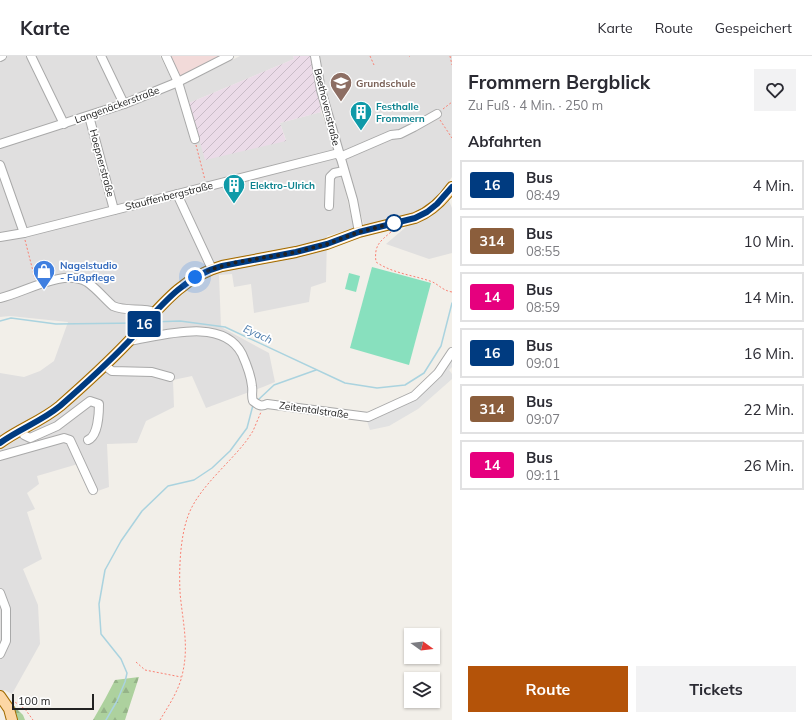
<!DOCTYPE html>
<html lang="de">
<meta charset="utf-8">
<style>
:root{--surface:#fff;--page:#f2f2f3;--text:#2b2b33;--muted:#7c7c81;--line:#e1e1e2;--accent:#b45309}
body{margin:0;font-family:Mulish,sans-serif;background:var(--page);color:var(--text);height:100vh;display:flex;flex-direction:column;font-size:15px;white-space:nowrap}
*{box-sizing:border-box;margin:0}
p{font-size:13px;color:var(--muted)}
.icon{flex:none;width:22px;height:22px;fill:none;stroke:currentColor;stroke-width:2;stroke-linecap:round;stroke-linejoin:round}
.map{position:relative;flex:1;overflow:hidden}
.drawer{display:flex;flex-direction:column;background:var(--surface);width:360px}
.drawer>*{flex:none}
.badge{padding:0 8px;border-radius:3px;font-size:14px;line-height:26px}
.needle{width:26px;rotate:105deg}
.controls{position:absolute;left:404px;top:572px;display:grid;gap:8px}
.controls a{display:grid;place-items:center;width:36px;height:36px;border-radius:0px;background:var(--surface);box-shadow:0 1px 3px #0004;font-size:20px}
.scale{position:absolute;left:12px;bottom:10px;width:82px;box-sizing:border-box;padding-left:4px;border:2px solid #222;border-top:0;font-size:11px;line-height:14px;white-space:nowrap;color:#222;-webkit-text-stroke:3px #fff;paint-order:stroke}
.you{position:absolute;width:20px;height:20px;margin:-10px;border:3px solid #fff;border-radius:50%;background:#1a73e8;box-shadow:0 0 0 6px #1a73e833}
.map>.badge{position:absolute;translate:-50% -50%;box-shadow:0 0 0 2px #fff}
h2{padding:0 16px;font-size:15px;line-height:36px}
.round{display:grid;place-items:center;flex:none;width:42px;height:42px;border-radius:0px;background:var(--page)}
.summary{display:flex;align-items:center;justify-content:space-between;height:68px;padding:0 16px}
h1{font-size:19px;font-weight:700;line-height:30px}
.primary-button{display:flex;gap:8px;margin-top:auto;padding:8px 16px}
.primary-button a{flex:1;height:46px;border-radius:0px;background:var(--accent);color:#fff;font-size:16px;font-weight:700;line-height:46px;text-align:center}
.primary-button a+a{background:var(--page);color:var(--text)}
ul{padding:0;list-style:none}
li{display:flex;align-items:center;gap:12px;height:50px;margin:0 8px 6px;padding:0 8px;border:2px solid var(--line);border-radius:0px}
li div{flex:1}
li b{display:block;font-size:15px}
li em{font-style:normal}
li .badge{min-width:44px;font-weight:700;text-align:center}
header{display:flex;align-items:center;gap:24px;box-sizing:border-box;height:56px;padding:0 20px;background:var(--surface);border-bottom:1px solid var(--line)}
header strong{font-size:19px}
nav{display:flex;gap:22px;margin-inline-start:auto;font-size:14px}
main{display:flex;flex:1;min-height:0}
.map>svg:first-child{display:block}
.residential{fill:#e0dfdf}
.commercial{fill:#f2dad9}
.industrial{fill:url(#industrial-furrows)}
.forest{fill:url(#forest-firs)}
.pitch{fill:#88e0be}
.parking{fill:#e2e2e2}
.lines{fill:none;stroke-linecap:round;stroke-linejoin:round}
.stream{stroke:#aad3df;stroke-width:1.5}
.minor-casing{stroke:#a9a9a9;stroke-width:10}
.major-casing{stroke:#a06b00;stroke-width:12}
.path{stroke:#fa8072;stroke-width:1;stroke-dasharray:2 2;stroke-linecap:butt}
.minor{stroke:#fff;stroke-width:8}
.major{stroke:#fcd6a4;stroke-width:10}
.line-casing{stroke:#fff;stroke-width:9}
.line{stroke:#003b80;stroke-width:6}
.walk{stroke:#222;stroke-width:4;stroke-dasharray:0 7.2}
.stop-dot{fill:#fff;stroke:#003b80;stroke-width:2}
.labels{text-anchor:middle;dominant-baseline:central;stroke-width:3.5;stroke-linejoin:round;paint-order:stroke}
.education-label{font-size:10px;font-weight:bold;fill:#785e54;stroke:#fff;text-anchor:start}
.street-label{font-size:10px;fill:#222;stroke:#fff}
.culture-label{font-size:10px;font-weight:bold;fill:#0d838f;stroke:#fff;text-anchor:start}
.shop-label{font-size:10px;font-weight:bold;fill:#366cbe;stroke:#fff;text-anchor:start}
.water-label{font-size:11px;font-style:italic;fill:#4a7aab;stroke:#fff}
</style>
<header>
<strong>Karte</strong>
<nav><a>Karte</a><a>Route</a><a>Gespeichert</a></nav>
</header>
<main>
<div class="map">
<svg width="452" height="664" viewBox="0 0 452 664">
<defs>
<pattern id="industrial-furrows" width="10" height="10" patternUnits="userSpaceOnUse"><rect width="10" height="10" fill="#ebdbe8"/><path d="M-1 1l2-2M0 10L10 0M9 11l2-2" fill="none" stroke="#c9bcc7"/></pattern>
<pattern id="forest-firs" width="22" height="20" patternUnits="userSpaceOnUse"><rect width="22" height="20" fill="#add19e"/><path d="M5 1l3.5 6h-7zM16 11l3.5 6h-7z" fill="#95b388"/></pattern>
</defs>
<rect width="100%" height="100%" fill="#f2efe9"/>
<g class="residential">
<path d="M0,0H160L176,32L240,0H293L294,3L189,47L286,84L280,67L321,56L335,93L354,172L327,180L326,226L311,231L309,246L254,257L251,228L234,231L232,218L219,219L221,271L269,297L275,326L263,331L206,352L192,320L173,324L174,351L146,365L137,387L107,388L109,431L92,437L78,408L37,420L39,428L27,437L35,453L27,456L42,503L23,513L38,549L40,588L12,638L4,634L0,638V317L24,321L40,315L54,305L68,266L10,260L0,261Z"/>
<path d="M320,0H452V121L444,132L452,152V197L429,203L386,188L406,171L401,162L364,169L324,35Z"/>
</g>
<path class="commercial" d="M171,0H221L180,20Z"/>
<path class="industrial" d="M293,0H312L321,56L280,67L286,85L205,104L189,47L294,3Z"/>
<g class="forest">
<path d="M139,621L125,664H93L105,643L115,624Z"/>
<path d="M12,648L23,659L25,664H17Z"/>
</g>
<g class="pitch">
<path d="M372,211L431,227L409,309L350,292Z"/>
<path d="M349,217L360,220L356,236L345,233Z"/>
</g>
<path class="parking" d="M452,303V311L449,314L452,318V323L418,353L389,370L370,374L367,365L415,342Z"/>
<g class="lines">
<g class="stream">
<path d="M0,265L11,262L56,268L139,267"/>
<path d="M151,266L180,265L225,271L345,327L377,332L405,329L424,317L441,290L452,247"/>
<path d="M258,344L274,329L316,314"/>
<path d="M106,664L117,645L125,626L127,617L121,603L101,578L99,548L105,514L121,485L142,455L168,430L194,424L212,412L230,395L247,372L253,349"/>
</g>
<g class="minor-casing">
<g id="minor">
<path d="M31,0L64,68"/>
<path d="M101,0L124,48"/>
<path d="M166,0L178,26L195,83"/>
<path d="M315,0L321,34L353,144L359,176"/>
<path d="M0,1L2,0"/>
<path d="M89,60L114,154"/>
<path d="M0,88L124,48L178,26L229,0"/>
<path d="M340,101L391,79L400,78L414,71L437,58"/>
<path d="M0,109L24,177"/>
<path d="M177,138L212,213"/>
<path d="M329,150L330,121L334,117L344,115"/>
<path d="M0,181L24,177L339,97"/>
<path d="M0,242C24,237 63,212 87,226C96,232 105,243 113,250C126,256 142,251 155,256"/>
<path d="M129,285C161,280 223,260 242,298C246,307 251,320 252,330C253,335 251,340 253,345C258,349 261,351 267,348L368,361L414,340L438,317L452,296"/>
<path d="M104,309L112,315L152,316L170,321"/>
<path d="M22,374L24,379L30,382L57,370L90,345L99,348C99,357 98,380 88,384"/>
<path d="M0,400L64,382L70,384L93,434"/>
<path d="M0,537L6,553V585L0,598"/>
</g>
</g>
<g class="major-casing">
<g id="major">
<path d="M0,387C19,373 42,365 60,350C84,329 107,308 129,285C157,255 181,221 222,210L296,196L327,188L359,176L415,162C430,156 443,144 452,131"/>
<path d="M0,640L9,653L12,664"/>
</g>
</g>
<g class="path">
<path d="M370,0L374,9"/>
<path d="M409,0H410"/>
<path d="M450,0L452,9"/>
<path d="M443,53L452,46"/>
<path d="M440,64L452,82"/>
<path d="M196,89L205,124"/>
<path d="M391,176C379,186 374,190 376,206C392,217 412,219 430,225C439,228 441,234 452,236"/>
<path d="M25,184L35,223"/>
<path d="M136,606L145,614L181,621"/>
<path d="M12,644L25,653L33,664"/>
<path d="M160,664C169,649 180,633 183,615C189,588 182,562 180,536C179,513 180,482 188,460C198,432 229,408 247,384L253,375L261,356"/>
</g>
<use href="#minor" class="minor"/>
<use href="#major" class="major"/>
</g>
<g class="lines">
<g class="line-casing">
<path id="line" d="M0,387C19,373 42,365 60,350C84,329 107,308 129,285C157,255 181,221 222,210L296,196L327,188L359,176L415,162L427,156L437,148L452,131"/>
</g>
<use href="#line" class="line"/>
<path class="walk" d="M195,221L212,213L233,207L296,196L327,188L359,176L394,167"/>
</g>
<defs>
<g id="school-pin" transform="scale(1.15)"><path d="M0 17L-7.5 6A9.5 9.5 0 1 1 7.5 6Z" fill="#8d6e63" stroke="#fff"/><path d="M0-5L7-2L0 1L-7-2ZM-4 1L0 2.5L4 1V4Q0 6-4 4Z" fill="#fff"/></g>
<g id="building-pin" transform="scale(1.15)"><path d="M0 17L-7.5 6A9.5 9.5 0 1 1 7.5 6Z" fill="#0f9aa8" stroke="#fff"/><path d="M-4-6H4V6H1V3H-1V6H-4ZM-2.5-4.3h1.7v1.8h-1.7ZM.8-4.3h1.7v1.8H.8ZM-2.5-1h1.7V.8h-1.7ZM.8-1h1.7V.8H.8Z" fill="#fff"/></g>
<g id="shop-pin" transform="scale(1.15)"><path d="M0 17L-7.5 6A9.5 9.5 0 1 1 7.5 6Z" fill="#3f7fe0" stroke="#fff"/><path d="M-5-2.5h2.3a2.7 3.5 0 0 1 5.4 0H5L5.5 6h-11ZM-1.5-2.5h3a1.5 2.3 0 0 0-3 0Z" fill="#fff"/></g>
</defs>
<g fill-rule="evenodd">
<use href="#school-pin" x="341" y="27"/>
<use href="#building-pin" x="361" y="56"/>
<use href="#building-pin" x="234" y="129"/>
<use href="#shop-pin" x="44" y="215"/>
</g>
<circle class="stop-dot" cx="394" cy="167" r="8"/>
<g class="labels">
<g class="education-label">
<text x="356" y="27">Grundschule</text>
</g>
<g class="street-label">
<text transform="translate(117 49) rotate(-20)">Langenäckerstraße</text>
<text transform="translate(327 51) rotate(76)">Beethovenstraße</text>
<text transform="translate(102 107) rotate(75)">Hoepnerstraße</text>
<text transform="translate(169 140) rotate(-14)">Stauffenbergstraße</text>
<text transform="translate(314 354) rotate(8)">Zeitentalstraße</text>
</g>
<g class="culture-label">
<text x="376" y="50">Festhalle<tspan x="376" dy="12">Frommern</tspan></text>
<text x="250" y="129">Elektro-Ulrich</text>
</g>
<g class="shop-label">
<text x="60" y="209">Nagelstudio<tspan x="60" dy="12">- Fußpflege</tspan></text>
</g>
<g class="water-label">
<text transform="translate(258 278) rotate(25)">Eyach</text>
</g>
</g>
</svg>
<div class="controls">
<a><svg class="needle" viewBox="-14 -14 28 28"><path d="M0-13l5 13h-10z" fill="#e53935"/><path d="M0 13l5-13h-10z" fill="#7c7c81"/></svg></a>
<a><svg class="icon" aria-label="layers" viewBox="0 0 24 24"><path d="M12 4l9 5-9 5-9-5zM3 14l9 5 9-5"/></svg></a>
</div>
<div class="scale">100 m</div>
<div class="you" style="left:195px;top:221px"></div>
<b class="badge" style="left:144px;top:268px;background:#003b80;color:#fff">16</b>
</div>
<section class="drawer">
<div class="summary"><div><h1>Frommern Bergblick</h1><p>Zu Fuß · 4 Min. · 250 m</p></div><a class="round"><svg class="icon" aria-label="heart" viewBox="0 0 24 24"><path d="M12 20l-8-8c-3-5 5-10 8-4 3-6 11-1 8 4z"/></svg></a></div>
<h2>Abfahrten</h2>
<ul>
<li><span class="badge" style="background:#003b80;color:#fff">16</span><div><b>Bus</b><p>08:49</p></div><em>4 Min.</em></li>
<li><span class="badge" style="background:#8b5e3c;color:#fff">314</span><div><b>Bus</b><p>08:55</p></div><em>10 Min.</em></li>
<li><span class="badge" style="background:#e6007e;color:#fff">14</span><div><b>Bus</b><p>08:59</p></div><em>14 Min.</em></li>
<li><span class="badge" style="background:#003b80;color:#fff">16</span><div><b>Bus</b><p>09:01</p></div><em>16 Min.</em></li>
<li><span class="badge" style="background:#8b5e3c;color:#fff">314</span><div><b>Bus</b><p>09:07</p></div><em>22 Min.</em></li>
<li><span class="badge" style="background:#e6007e;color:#fff">14</span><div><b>Bus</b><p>09:11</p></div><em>26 Min.</em></li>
</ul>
<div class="primary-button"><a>Route</a><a>Tickets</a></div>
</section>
</main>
